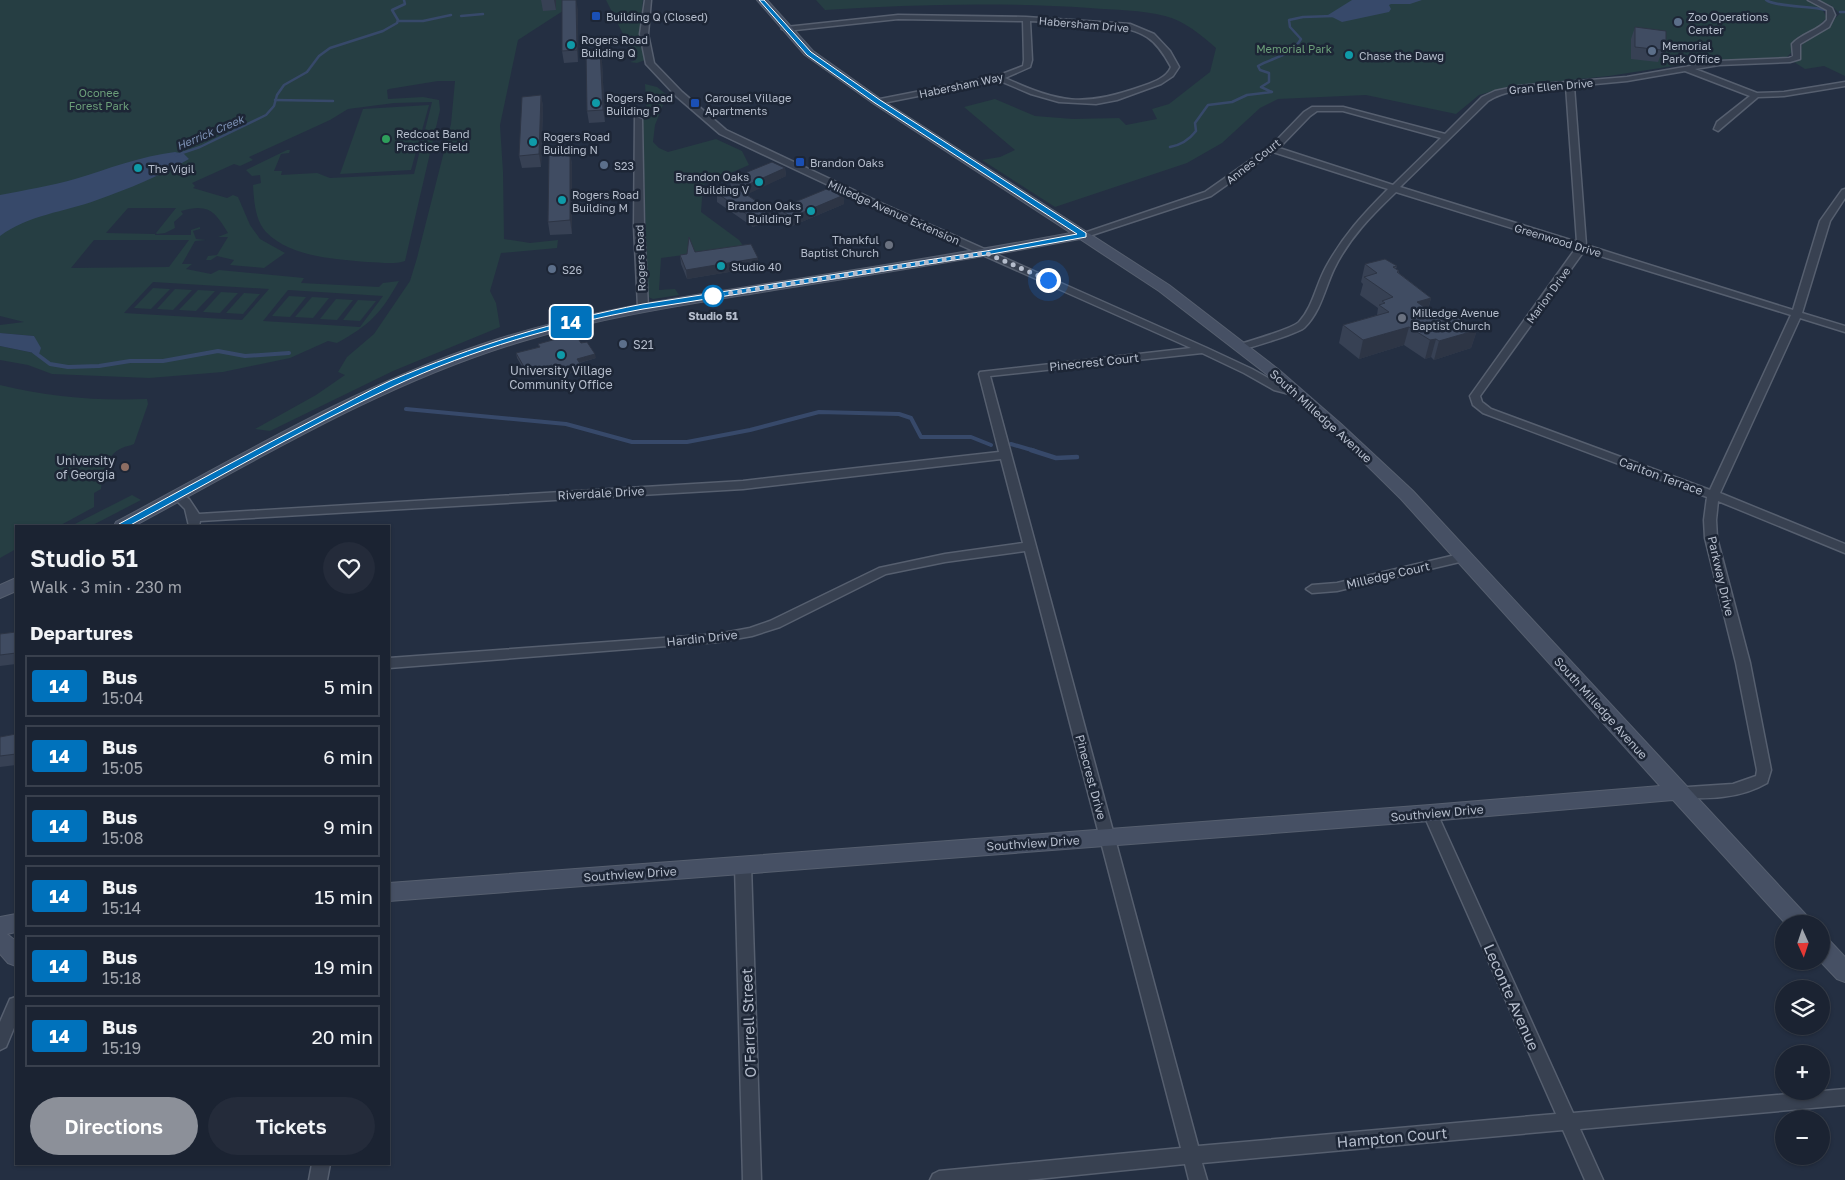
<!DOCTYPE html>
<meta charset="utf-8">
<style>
:root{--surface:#1b2332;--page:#242b3a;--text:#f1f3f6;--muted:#a0a4ac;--line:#39404d;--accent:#8c9099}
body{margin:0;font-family:"Golos Text",sans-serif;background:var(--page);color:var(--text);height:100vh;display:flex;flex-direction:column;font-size:19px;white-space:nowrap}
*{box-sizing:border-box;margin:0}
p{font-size:16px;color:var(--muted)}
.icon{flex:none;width:28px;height:28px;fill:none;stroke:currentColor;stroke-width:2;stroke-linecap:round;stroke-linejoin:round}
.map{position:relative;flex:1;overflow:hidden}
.sheet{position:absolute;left:15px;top:525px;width:375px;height:640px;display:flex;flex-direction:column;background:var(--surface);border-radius:0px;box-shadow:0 1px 4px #0004,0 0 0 1px var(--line)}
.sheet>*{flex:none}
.badge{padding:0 10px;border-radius:4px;font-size:18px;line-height:32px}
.needle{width:32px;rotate:177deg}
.buttons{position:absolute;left:1775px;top:915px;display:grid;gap:10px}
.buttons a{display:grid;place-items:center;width:55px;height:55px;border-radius:50%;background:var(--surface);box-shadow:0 1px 4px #0004,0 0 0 1px var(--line);font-size:25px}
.you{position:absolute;width:25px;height:25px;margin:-12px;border:4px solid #fff;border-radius:50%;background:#1a73e8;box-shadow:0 0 0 8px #1a73e833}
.map>.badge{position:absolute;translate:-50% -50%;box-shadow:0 0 0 2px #fff}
h2{padding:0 15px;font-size:19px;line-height:45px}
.round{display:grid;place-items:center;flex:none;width:52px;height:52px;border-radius:26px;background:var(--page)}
.head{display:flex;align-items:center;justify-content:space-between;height:85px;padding:0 15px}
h1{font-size:24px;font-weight:600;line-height:38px}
.primary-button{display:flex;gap:10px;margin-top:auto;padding:10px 15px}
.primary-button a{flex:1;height:58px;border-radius:30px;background:var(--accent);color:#fff;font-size:20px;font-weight:600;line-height:58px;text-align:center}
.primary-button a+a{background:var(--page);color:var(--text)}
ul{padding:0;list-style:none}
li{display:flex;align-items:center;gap:15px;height:62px;margin:0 10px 8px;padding:0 5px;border:2px solid var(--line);border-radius:0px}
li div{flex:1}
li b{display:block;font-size:19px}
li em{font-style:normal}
li .badge{min-width:55px;font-weight:700;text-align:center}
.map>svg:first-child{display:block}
.green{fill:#263e43;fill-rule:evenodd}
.water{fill:#37496a}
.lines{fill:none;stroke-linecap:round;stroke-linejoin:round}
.stream-far2{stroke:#37496a;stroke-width:2.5}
.stream-far1{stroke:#37496a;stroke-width:4}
.stream{stroke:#37496a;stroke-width:4.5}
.street-casing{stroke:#565f6f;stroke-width:3}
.secondary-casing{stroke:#565f6f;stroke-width:2}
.street{fill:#384151;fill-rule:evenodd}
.secondary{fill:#465064;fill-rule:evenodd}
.wall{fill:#374154}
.shaded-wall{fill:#2d3545}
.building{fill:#404c62;stroke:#2d3545}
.line{fill:#0072bc;stroke:#fff}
.walk{stroke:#b5bdcc;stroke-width:5;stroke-dasharray:0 9}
.transit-dot{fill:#1a4fb4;stroke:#1d2636;stroke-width:2}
.service-dot{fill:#5c6f8a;stroke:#1d2636;stroke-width:2}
.culture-dot{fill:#0f9aa8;stroke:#1d2636;stroke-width:2}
.leisure-dot{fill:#2e9e5b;stroke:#1d2636;stroke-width:2}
.worship-dot{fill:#6b7280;stroke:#1d2636;stroke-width:2}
.stop-dot{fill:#fff;stroke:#0072bc;stroke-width:2.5}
.education-dot{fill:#8d6e63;stroke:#1d2636;stroke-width:2}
.labels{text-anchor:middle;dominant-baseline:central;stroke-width:5;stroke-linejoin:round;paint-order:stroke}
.far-poi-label{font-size:11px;fill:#b5bdcc;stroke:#1d2636;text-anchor:start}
.far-street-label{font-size:11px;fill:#b5bdcc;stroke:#1d2636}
.far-park-label{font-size:11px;fill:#6b9e79;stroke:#1d2636}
.far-water-label{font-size:11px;font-style:italic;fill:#7c90b4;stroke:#1d2636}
.far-stop-label{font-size:11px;font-weight:bold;fill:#b5bdcc;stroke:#1d2636}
.poi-label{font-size:12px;fill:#b5bdcc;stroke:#1d2636;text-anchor:start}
.street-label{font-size:12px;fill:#b5bdcc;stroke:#1d2636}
.near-street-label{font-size:15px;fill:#b5bdcc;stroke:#1d2636}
</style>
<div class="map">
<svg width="1845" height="1180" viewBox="0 0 1845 1180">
<rect width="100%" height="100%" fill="#242f42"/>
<g class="green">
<path d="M0,0H569V7L518,40L500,125L503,172L504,239L530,243L558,240L557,248L501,253L490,291L496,303L500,327L393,371L270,431L255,429L316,395L345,375L338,372L347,357L374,334L410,281L417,258L451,124L455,81H438L389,89L387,90L388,99L423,97L439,100L440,110L405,261C393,265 380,262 367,262C335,259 290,257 266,232C255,220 254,201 253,185L261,183L260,175L252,176L246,170L287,150H290L289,153L281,154L274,171H282L281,175L317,173L330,178L414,174L432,102L394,103L348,109L330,120L249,157L253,160L240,166L234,164L192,183L195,186L193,188L227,198L233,195L238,197L250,225L260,239L285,253L264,268L230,265L234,260L217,256L211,260H206L208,256L217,255L228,237H218L228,233C215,211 208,203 181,211L183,214L174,222L175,228L165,233L157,234L156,233L176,208H128L106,233L155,234V235H191V230L200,227V229L193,231L196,239L206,240L195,241L182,264H192L186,269L211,274L219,270L304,278L301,283L379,287L383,283L399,281C381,313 370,325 337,343L328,341L290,358L223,372L149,378L52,374L28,365L0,360V346L39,354L34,336L0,333V325L24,322L0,316ZM94,240H189L169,267L71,268ZM153,282L269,289L242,320L124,313ZM288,290L383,296L360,327L263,321Z"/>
<path d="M606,0H643L639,36L645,60L637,63L630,62L636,60Z"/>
<path d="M816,0H1806L1821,7L1827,18C1823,21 1819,26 1815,29C1802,37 1793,33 1793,51L1787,57L1723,60L1673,66L1609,76L1511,86L1479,95L1456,114L1366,95L1278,99L1260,108L1222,143L1187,163L1055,207L982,160L1000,157L1015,150L964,107L995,99L1035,116L1073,119L1119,118L1126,125L1157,119L1152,109L1169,104L1210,72L1216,48C1201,35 1185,21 1165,16C1142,10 1114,10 1090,8C1002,2 913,4 825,10Z"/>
<path d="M1818,0H1845V76L1824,66L1805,69L1794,62L1799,60L1803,41C1811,36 1822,34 1829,27C1834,22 1834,18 1840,14L1832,6Z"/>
<path d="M645,84L657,87L667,95L655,125L653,142L659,148L668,152L716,139L742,151L749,165L703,185L701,212L739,240L744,247L661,258L659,290L675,289L679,295L653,299L648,297L642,120L647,119V115Z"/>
<path d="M429,105L411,170L340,174L363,109Z"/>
<path d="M153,288L170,289L151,309L134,308Z"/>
<path d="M175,289L192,290L173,310L157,309Z"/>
<path d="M198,290L215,291L196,311L179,310Z"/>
<path d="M221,292L238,293L220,313L203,312Z"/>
<path d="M244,293L260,294L243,314L226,313Z"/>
<path d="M289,296L306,297L290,317L272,316Z"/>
<path d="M312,297L329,298L313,318L295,317Z"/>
<path d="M336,299L353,300L337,320L320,319Z"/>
<path d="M358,300L376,301L360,321L343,320Z"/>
<path d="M0,385C49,397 97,401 147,399L148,404L134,444C130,446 126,446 122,448C105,456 103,472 101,489L94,493V507L59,526H16V549L0,558Z"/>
<path d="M132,495L141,500L91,526H71Z"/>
</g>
<g class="water">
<path d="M1352,0H1422L1410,4H1391L1389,5L1391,9L1389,12L1342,22L1328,15Z"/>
<path d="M175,152L184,154L189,159C160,176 128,189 97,200C64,212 28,215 0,236V195C25,190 51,186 75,179C108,169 141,156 175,152Z"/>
<path d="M0,333L34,336L41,348L39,354L0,346Z"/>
</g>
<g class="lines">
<g class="stream-far2">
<path d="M1766,0C1776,7 1810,6 1826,10"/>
<path d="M1840,12H1845"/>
<path d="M461,16L483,14"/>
<path d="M398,21H423L451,15"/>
<path d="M275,100L333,101"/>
<path d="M1170,147C1181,145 1189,140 1196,131L1195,123L1208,105L1232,102L1247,95L1272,92L1261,87L1269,82V73L1260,70L1258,66C1274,57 1291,56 1301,39L1290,27L1289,20L1303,17L1333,16"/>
<path d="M176,155L200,147L266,115L274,106L277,95L284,85L307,72L319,56L330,48L383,31L397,23L398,20L392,10L405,4L404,0"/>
</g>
<g class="stream-far1">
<path d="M34,352L50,364L68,367L99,366L130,361H163L218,351L245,356L289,353"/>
<path d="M406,409L566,424L632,442H687L750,430L819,412L899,414L911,418L921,437H971L991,445"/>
<path d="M1011,444L1035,451"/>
</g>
<path class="stream" d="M1031,450L1056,458L1077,457"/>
<g class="street-casing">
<g id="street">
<path d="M645,0H651L648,34L654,63L682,92L726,130L881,203L1207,348L1252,369L1282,386L1301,391L1302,393L1297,396L1274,390L1244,373L1202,353L990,376L1198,1146L1556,1114L1423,813L1425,809L1430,807L1435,809L1437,813L1573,1113L1845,1089V1105L1580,1129L1603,1180H1585L1563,1130L1202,1163L1207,1180H1189L1185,1164L1027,1180H930L933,1174L939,1171L1181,1148L1025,551L945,562L886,574L780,627L752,636L718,642L389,668V658L718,634L750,628L770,621L879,568L945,554L1023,543L1001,459L743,489L200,521L199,526H189L185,509L172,496L174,493L178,492L189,499L199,514L743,481L999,452L979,374L980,372L1191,348L875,207L720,134L676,96L646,64L640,34Z"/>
<path d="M1808,0H1817L1832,8L1835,15L1829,27L1800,44V59L1790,62L1719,65L1695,69L1757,93L1784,92L1845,82V86L1784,96L1758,97L1718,131L1714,129L1717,122L1750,96L1685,71L1627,81L1574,86L1586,245L1793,310L1820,221L1842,190L1845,189V198L1830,221L1802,313L1845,326V332L1800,318L1720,493L1845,544V553L1718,501L1716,520L1717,538L1750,663L1771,770L1767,783C1740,799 1708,799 1678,798L1673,796L1671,792L1673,788L1733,784L1756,776L1757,770L1736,663L1705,538L1704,520L1707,497L1483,413L1473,405L1470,396L1576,248L1396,192C1372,215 1349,238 1334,269C1325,288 1321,311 1305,327C1300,333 1252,347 1241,350L1237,349V345C1249,341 1292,329 1299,322C1313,307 1316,285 1326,267C1343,236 1363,214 1388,189L1273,152L1211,196L1086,237H1080L1078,235L1205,192L1272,145L1304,112L1312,107H1343L1445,134L1482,97L1495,91L1519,86L1627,77L1719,61L1789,58L1793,56L1792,44C1802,33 1818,31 1827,20V10ZM1566,86L1577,242L1400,187L1488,101C1510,87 1540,89 1566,86ZM1317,111H1343L1441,138L1393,185L1279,148L1310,116ZM1584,251L1791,315L1710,490L1491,409L1482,402L1480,396Z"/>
<path d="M898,15L1026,17L1130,24L1154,34L1170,51L1179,67L1173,76L1161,84L1117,100L1096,104L1059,102L1031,94L998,80L878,104L874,102L875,100L997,76L1023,66L1024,60L1023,21L898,19L786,31L782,29L786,27ZM1030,21C1062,23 1121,20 1147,37C1158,44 1165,56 1171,67C1166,79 1151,83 1140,87C1083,107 1060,103 1005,78L1030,67L1032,60Z"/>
<path d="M635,117L642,119L644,227L648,307L643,310L638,307L634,227Z"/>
<path d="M1464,553L1468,554L1470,557L1468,560L1337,591L1312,593L1306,589L1312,585L1337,583Z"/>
<path d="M743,859L748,861L751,865L761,1180H743L735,865L738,861Z"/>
<path d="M16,997V1023L6,1047L0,1050V1022L10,999Z"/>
<path d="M312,1164H330L327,1180H309Z"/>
</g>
</g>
<g class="secondary-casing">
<g id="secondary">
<path d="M757,0H767L813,51L882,100L1169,285L1279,370L1341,424L1413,491L1808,917L1811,924H1786L1673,800L1430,821L389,901V883L1430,805L1660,786L1401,499L1331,430L1269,376L1159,291L1080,239C978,258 876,274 774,290C689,304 605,316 523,341C385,382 260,458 134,526H114L116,522C235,459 352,388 480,345C573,313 669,299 766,284C868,268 970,252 1071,233L874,104L805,55Z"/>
<path d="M16,578V591L0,598V585Z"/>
<path d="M16,914V932L7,934L16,941V966L8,963L0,954V917Z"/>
<path d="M1821,938L1829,940L1845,957V982L1837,979L1820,961Z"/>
</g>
</g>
<use href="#street" class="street"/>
<use href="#secondary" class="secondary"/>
</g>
<g class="wall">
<path d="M541,0H556V10L543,11Z"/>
<path d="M578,9V62L564,63L562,51Z"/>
<path d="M1635,27L1666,46L1662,58L1660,57L1658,62L1631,59V39Z"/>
<path d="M600,50L602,62L605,122L589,123L587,111Z"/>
<path d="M541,95L543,107L541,167L522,168L519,156Z"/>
<path d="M570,153L572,165V234L550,235L548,222Z"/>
<path d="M785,168L786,176L746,194L771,211L772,220L753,227L717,202V193L731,188L730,179Z"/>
<path d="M844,204L792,226L778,218V209Z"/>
<path d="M695,252L759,267L687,279L681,264L680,255Z"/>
<path d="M1365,264L1397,266L1396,269L1399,271V273L1431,298L1428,310L1444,321L1477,330L1471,348L1434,360L1431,357L1425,359L1404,345L1359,359L1339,343L1343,325L1377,315L1378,308L1360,295L1363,284L1361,282Z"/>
<path d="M581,343L596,358L580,363L581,365L582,370L557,377L553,370L528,377L517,358L516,353L539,347L538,344Z"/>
<path d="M16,632V664L0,666V634Z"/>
<path d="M16,734V765L0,767V737Z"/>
</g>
<g class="shaded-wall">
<path d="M554,0H556V10Z"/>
<path d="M576,0L578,9V62L577,50Z"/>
<path d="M600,50L602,62L605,122L603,110Z"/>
<path d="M541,95L543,107L541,167L539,154Z"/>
<path d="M570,153L572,165V234L570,220Z"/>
<path d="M785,168L786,176L746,195L745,186Z"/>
<path d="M844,195V204L792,226V217Z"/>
<path d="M771,211L772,220L753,227L752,218Z"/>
<path d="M758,258L759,267L687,279L686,270Z"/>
<path d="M1431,298L1426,316L1417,302Z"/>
<path d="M1409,327L1404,345L1359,359L1363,340Z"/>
<path d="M1477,330L1471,348L1434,360L1439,341Z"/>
<path d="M1436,339L1431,357L1425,359L1430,340Z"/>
<path d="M595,354L596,358L578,363L577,359Z"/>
<path d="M552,365L553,370L528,377L527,372Z"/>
<path d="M581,365L582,370L557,377L556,372Z"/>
</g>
<g class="building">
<path d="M562,0H576L577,50L562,51Z"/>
<path d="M1635,27L1666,31V46L1662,45V50L1635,47Z"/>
<path d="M600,50L603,110L587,111L586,51Z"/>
<path d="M541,95L539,154L519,156L522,97Z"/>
<path d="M570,153V220L548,222L549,154Z"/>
<path d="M772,162L785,168L745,186L730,179Z"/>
<path d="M735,187L771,211L752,218L717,193Z"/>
<path d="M829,188L844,195L792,217L778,209Z"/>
<path d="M689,237L695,252L751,244L758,258L686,270L680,255L687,254Z"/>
<path d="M1385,259L1397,266L1393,267L1399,271L1397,272L1431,298L1417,302L1444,321L1458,317L1477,330L1439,341L1436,339L1430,340L1409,327L1363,340L1343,325L1389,312L1379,305L1385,303L1382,301L1393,297L1364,277L1377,273L1365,264Z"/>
<path d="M575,334L581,343L587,342L595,354L577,359L581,365L556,372L552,365L527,372L516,353L540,347L538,344Z"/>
<path d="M16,632V653L0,655V634Z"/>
<path d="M16,734V754L0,756V737Z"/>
</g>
<path class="line" d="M759,0H764L811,52L880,100L1086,233V237L986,255L643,309C558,325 473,349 394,386C302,429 214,480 125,528H119V524C185,488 252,451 319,417C343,405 366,392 390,381C472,346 556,321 643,304L986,251L1077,234L875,103L807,55Z"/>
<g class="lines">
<path class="walk" d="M713,296L986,253L1048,280"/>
</g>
<g class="transit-dot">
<rect x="591" y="11" width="10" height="10" rx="2.5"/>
<rect x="690" y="98" width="10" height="10" rx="2.5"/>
<rect x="795" y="157" width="10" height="10" rx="2.5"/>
</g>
<g class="service-dot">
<circle cx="1678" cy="22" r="5"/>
<circle cx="1652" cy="51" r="5"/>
<circle cx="604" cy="165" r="5"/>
<circle cx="552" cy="269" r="5"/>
<circle cx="623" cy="344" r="5"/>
</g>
<g class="culture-dot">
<circle cx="571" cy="45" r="5"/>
<circle cx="1349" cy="55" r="5"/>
<circle cx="596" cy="103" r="5"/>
<circle cx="533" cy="142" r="5"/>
<circle cx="138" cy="168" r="5"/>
<circle cx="759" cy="182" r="5"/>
<circle cx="562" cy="200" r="5"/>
<circle cx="811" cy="211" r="5"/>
<circle cx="721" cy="266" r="5"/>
<circle cx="561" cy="355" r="5"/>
</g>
<circle class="leisure-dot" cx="386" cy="139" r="5"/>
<g class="worship-dot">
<circle cx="889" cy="245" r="5"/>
<circle cx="1402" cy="318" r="5"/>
</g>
<circle class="stop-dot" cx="713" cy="296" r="10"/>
<circle class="education-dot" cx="125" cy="467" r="5"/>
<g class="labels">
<g class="far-poi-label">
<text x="606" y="16">Building Q (Closed)</text>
<text x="1688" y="16">Zoo Operations<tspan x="1688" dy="13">Center</tspan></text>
<text x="581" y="39">Rogers Road<tspan x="581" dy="13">Building Q</tspan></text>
<text x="1662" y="45">Memorial<tspan x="1662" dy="13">Park Office</tspan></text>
<text x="1359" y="55">Chase the Dawg</text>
<text x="606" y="97">Rogers Road<tspan x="606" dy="13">Building P</tspan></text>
<text x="705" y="97">Carousel Village<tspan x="705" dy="13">Apartments</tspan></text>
<text x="396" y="133">Redcoat Band<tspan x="396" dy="13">Practice Field</tspan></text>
<text x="543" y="136">Rogers Road<tspan x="543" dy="13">Building N</tspan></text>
<text x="810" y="162">Brandon Oaks</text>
<text x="614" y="165">S23</text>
<text x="148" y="168">The Vigil</text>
<text x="749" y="176" text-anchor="end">Brandon Oaks<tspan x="749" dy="13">Building V</tspan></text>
<text x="572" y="194">Rogers Road<tspan x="572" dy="13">Building M</tspan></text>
<text x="801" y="205" text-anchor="end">Brandon Oaks<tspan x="801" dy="13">Building T</tspan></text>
<text x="879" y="239" text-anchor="end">Thankful<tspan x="879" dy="13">Baptist Church</tspan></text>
<text x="731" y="266">Studio 40</text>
<text x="562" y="269">S26</text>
<text x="1412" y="312">Milledge Avenue<tspan x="1412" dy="13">Baptist Church</tspan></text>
</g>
<g class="far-street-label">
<text transform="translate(1084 24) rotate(5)">Habersham Drive</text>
<text transform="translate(961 85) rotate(-12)">Habersham Way</text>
<text transform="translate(1551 86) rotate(-5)">Gran Ellen Drive</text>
<text transform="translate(1253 161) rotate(-38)">Annes Court</text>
<text transform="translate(894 212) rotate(24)">Milledge Avenue Extension</text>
<text transform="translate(1558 240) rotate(17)">Greenwood Drive</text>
<text transform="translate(640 258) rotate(-92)">Rogers Road</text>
<text transform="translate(1548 295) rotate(-54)">Marion Drive</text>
</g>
<g class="far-park-label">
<text x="1294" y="48">Memorial Park</text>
<text x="99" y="92">Oconee<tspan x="99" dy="13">Forest Park</tspan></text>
</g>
<g class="far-water-label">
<text transform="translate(210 132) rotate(-23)">Herrick Creek</text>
</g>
<g class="far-stop-label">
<text x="713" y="315">Studio 51</text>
</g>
<g class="poi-label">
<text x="633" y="344">S21</text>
<text x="561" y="370" text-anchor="middle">University Village<tspan x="561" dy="14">Community Office</tspan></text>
<text x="115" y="460" text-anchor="end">University<tspan x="115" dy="14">of Georgia</tspan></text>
</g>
<g class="street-label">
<text transform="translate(1094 362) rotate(-6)">Pinecrest Court</text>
<text transform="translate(1321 416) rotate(42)">South Milledge Avenue</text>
<text transform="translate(1661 476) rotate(20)">Carlton Terrace</text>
<text transform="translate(601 493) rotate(-3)">Riverdale Drive</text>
<text transform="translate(1388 575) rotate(-13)">Milledge Court</text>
<text transform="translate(1721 576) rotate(77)">Parkway Drive</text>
<text transform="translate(702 638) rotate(-6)">Hardin Drive</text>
<text transform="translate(1601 708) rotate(48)">South Milledge Avenue</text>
<text transform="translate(1091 777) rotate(75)">Pinecrest Drive</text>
<text transform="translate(1437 813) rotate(-5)">Southview Drive</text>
<text transform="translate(1033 843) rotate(-4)">Southview Drive</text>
<text transform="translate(630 874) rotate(-4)">Southview Drive</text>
</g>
<g class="near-street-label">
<text transform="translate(1512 997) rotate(66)">Leconte Avenue</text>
<text transform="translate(748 1023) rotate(-92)">O'Farrell Street</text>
<text transform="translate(1392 1137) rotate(-5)">Hampton Court</text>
</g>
</g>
</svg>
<div class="buttons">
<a><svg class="needle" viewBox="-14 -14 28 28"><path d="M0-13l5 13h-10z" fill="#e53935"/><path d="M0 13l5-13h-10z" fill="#a0a4ac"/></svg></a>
<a><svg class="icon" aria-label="layers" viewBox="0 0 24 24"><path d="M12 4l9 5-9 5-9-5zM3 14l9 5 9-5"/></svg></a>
<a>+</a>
<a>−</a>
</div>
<div class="you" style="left:1048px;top:280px"></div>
<b class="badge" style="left:571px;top:322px;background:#0072bc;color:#fff">14</b>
<section class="sheet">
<div class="head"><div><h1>Studio 51</h1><p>Walk · 3 min · 230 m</p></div><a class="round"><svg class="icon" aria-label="heart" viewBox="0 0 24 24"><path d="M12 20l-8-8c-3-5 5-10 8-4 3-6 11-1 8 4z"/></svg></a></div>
<h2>Departures</h2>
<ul>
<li><span class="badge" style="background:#0072bc;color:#fff">14</span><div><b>Bus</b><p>15:04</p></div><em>5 min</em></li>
<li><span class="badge" style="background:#0072bc;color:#fff">14</span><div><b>Bus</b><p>15:05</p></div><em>6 min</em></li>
<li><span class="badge" style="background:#0072bc;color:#fff">14</span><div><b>Bus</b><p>15:08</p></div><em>9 min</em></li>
<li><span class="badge" style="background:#0072bc;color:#fff">14</span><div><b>Bus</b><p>15:14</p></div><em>15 min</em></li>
<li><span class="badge" style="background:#0072bc;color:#fff">14</span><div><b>Bus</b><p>15:18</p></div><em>19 min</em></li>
<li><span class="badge" style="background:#0072bc;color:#fff">14</span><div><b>Bus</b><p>15:19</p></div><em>20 min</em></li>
</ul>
<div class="primary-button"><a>Directions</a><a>Tickets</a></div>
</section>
</div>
